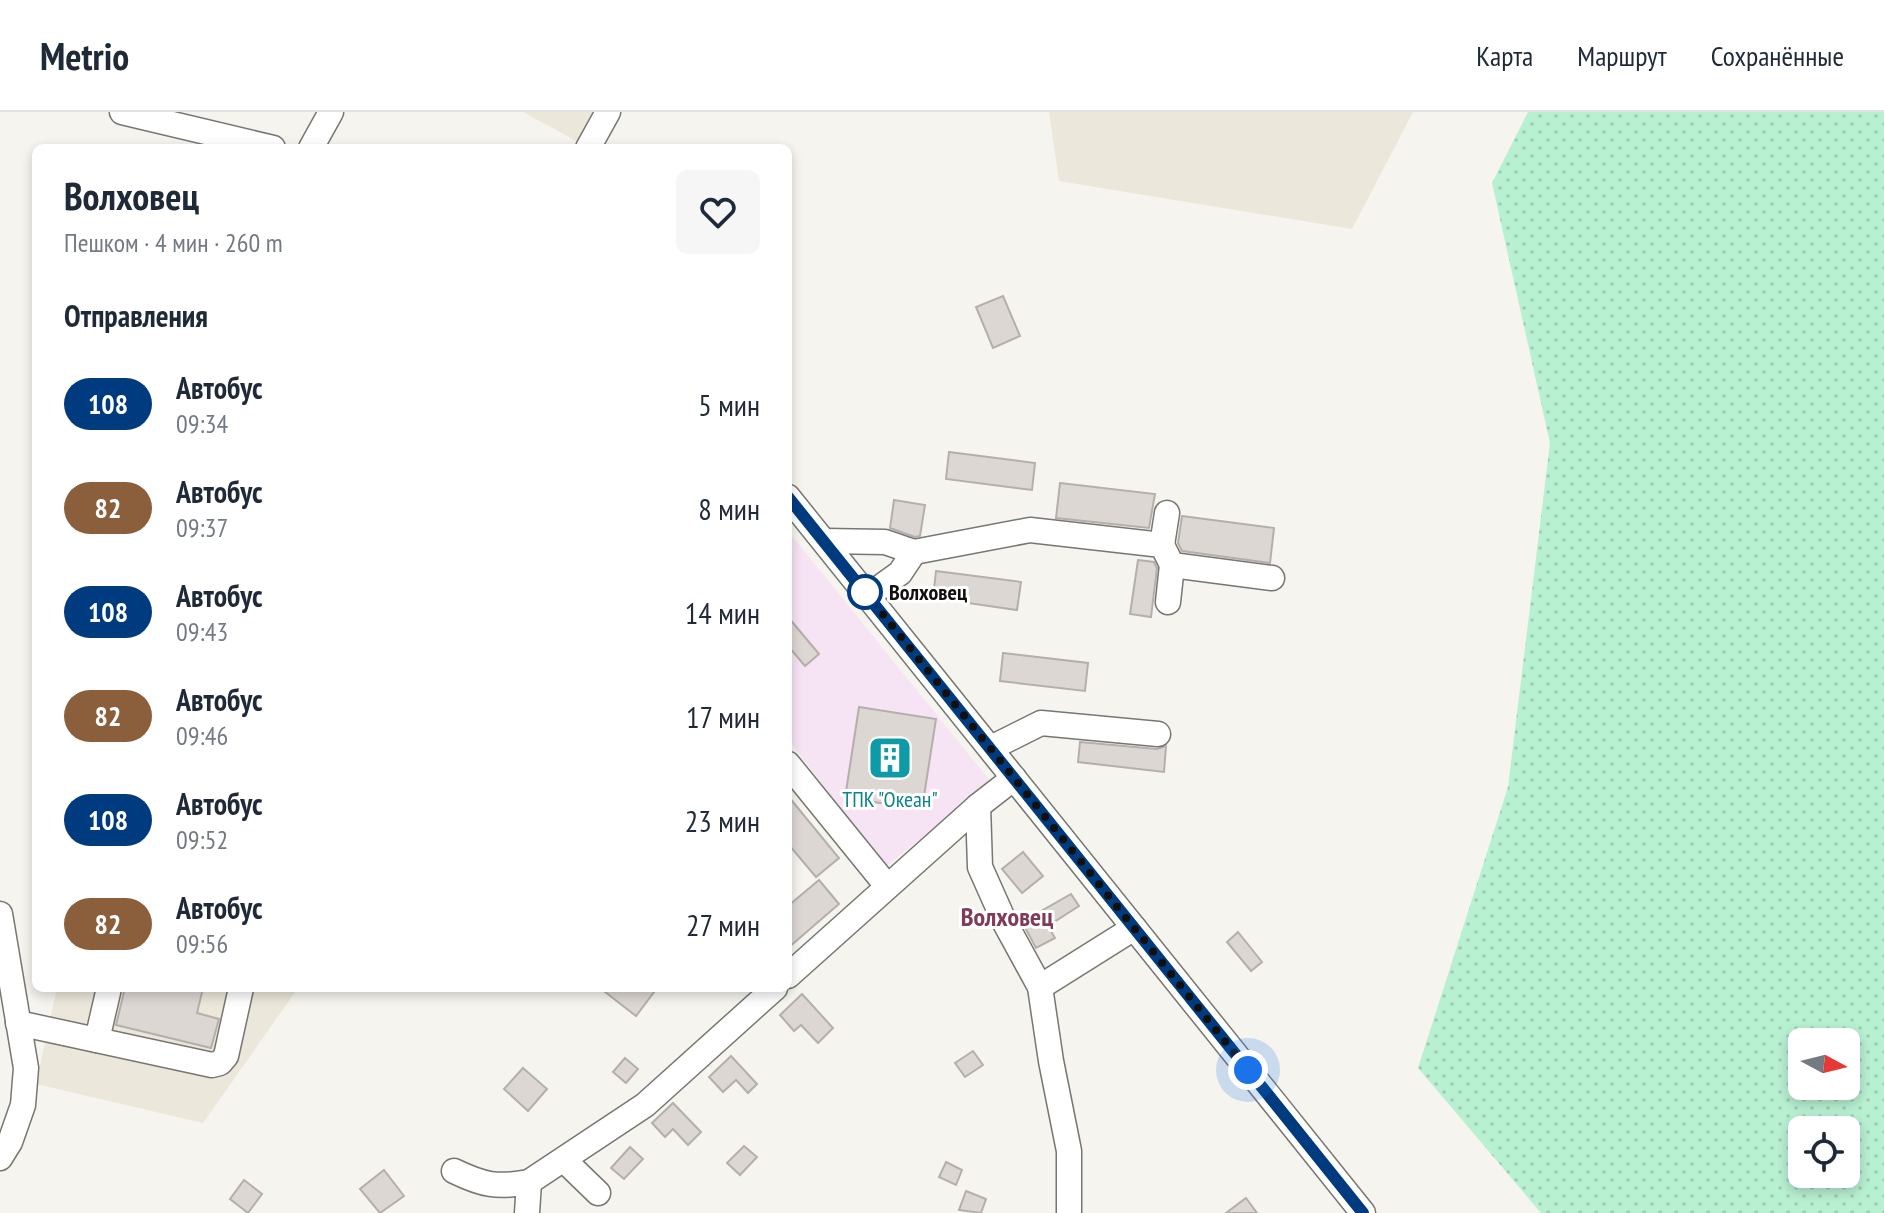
<!DOCTYPE html>
<html lang="ru">
<meta charset="utf-8">
<style>
:root{--surface:#fff;--page:#f6f6f7;--text:#1f2937;--muted:#747a83;--line:#e0e1e3}
body{margin:0;font-family:"PT Sans Narrow",sans-serif;background:var(--page);color:var(--text);height:100vh;display:flex;flex-direction:column;font-size:30px;white-space:nowrap}
*{box-sizing:border-box;margin:0}
p{font-size:26px;color:var(--muted)}
.icon{flex:none;width:44px;height:44px;fill:none;stroke:currentColor;stroke-width:2;stroke-linecap:round;stroke-linejoin:round}
.map{position:relative;flex:1;overflow:hidden}
.drawer{position:absolute;left:32px;top:32px;width:760px;height:848px;display:flex;flex-direction:column;background:var(--surface);border-radius:12px;box-shadow:0 4px 12px #0003}
.drawer>*{flex:none}
.badge{padding:0 16px;border-radius:26px;font-size:28px;line-height:52px}
.needle{width:52px;rotate:97deg}
.controls{position:absolute;left:1788px;top:916px;display:grid;gap:16px}
.controls a{display:grid;place-items:center;width:72px;height:72px;border-radius:12px;background:var(--surface);box-shadow:0 4px 12px #0003;font-size:40px}
.you{position:absolute;width:40px;height:40px;margin:-20px;border:6px solid #fff;border-radius:50%;background:#1a73e8;box-shadow:0 0 0 12px #1a73e833}
.map>.badge{position:absolute;translate:-50% -50%;box-shadow:0 0 0 4px #fff}
h2{padding:0 32px;font-size:30px;line-height:72px}
.round{display:grid;place-items:center;flex:none;width:84px;height:84px;border-radius:12px;background:var(--page)}
.overview{display:flex;align-items:center;justify-content:space-between;height:136px;padding:0 32px}
h1{font-size:38px;font-weight:700;line-height:60px}
ul{padding:0;list-style:none}
li{display:flex;align-items:center;gap:24px;height:104px;padding:0 32px}
li div{flex:1}
li b{display:block;font-size:30px}
li em{font-style:normal}
li .badge{min-width:88px;font-weight:700;text-align:center}
header{display:flex;align-items:center;gap:48px;box-sizing:border-box;height:112px;padding:0 40px;background:var(--surface);border-bottom:2px solid var(--line)}
header strong{font-size:38px}
nav{display:flex;gap:44px;margin-inline-start:auto;font-size:28px}
.map>svg:first-child{display:block}
.commercial{fill:#f6e3f4}
.built{fill:#ebe7da}
.grass{fill:url(#grass-dots);fill-rule:evenodd}
.building{fill:#ddd7d4;stroke:#b5afac;stroke-width:2}
.lines{fill:none;stroke-linecap:round;stroke-linejoin:round}
.minor-casing{stroke:#777671;stroke-width:27}
.minor{stroke:#fff;stroke-width:24}
.line-casing{stroke:#fff;stroke-width:18}
.line{stroke:#003b80;stroke-width:12}
.walk{stroke:#11100e;stroke-width:8;stroke-dasharray:0 14.4}
.stop-dot{fill:#fff;stroke:#003b80;stroke-width:4}
.labels{text-anchor:middle;dominant-baseline:central;stroke-width:6;stroke-linejoin:round;paint-order:stroke}
.stop-label{font-size:22px;font-weight:bold;fill:#11100e;stroke:#fff;text-anchor:start}
.culture-label{font-size:22px;fill:#0d838f;stroke:#fff}
.quarter-label{font-size:26px;font-weight:bold;fill:#7f3b58;stroke:#fff}
</style>
<header>
<strong>Metrio</strong>
<nav><a>Карта</a><a>Маршрут</a><a>Сохранённые</a></nav>
</header>
<div class="map">
<svg width="1884" height="1101" viewBox="0 0 1884 1101">
<defs>
<pattern id="grass-dots" width="8" height="8" patternUnits="userSpaceOnUse" patternTransform="scale(2)"><rect width="8" height="8" fill="#b8f0d2"/><path d="M2 2h.1M6 6h.1" fill="none" stroke="#9dcdb3" stroke-width="1.8" stroke-linecap="round"/></pattern>
</defs>
<rect width="100%" height="100%" fill="#f6f4ee"/>
<path class="commercial" d="M788,419L991,670L885,755L788,627Z"/>
<g class="built">
<path d="M523,0H599L582,32Z"/>
<path d="M1049,0H1413L1352,117L1059,69Z"/>
<path d="M57,876H298L203,1011L36,972Z"/>
</g>
<path class="grass" d="M1528,0H1884V1101H1541L1418,956L1508,675L1550,331L1492,71ZM1802,930H1846V974H1802ZM1802,1018H1846V1062H1802Z"/>
<g class="building">
<path d="M1003,184L1020,224L993,236L976,195Z"/>
<path d="M949,340L1035,351L1032,378L946,367Z"/>
<path d="M1060,371L1155,382L1149,416L1056,406Z"/>
<path d="M894,388L925,393L920,424L915,425L890,416Z"/>
<path d="M1182,404L1274,416L1270,451L1182,439L1178,431Z"/>
<path d="M1138,448L1154,450L1157,456L1151,505L1130,502Z"/>
<path d="M936,459L1021,470L1017,498L933,486Z"/>
<path d="M788,505L819,542L805,554L788,534Z"/>
<path d="M1003,541L1088,551L1085,579L1000,569Z"/>
<path d="M859,595L936,607L922,697L845,686Z"/>
<path d="M1080,630L1157,637L1166,634L1164,660L1078,650Z"/>
<path d="M788,684L839,746L816,765L788,732Z"/>
<path d="M1023,740L1043,764L1022,781L1002,757Z"/>
<path d="M819,768L839,792L788,836V794Z"/>
<path d="M1071,782L1079,794L1048,814L1055,826L1036,836L1022,810Z"/>
<path d="M1238,820L1262,850L1251,859L1227,830Z"/>
<path d="M125,876H203L197,901L219,907L211,936L116,913Z"/>
<path d="M600,876H657L636,904Z"/>
<path d="M802,882L833,916L818,931L801,913L794,919L780,903Z"/>
<path d="M973,939L983,953L965,965L955,951Z"/>
<path d="M731,944L757,972L748,981L736,968L723,980L709,965Z"/>
<path d="M625,946L638,957L626,971L613,960Z"/>
<path d="M523,956L547,977L528,999L504,977Z"/>
<path d="M673,991L701,1020L688,1033L673,1017L665,1025L652,1011Z"/>
<path d="M744,1034L757,1045L740,1063L727,1051Z"/>
<path d="M630,1035L643,1047L624,1067L611,1056Z"/>
<path d="M946,1050L962,1058L956,1073L939,1065Z"/>
<path d="M384,1058L404,1084L380,1101L360,1077Z"/>
<path d="M244,1068L262,1082L248,1101L230,1087Z"/>
<path d="M966,1079L986,1087L981,1101L959,1098Z"/>
<path d="M1246,1086L1257,1101H1226Z"/>
</g>
<g class="lines">
<g class="minor-casing">
<g id="minor">
<path d="M122,0L273,36"/>
<path d="M311,36L331,0"/>
<path d="M588,36L608,0"/>
<path d="M788,385L1363,1101"/>
<path d="M824,429L885,430L914,440L900,461L868,484"/>
<path d="M1162,433L1167,401"/>
<path d="M914,440L1030,418L1162,433L1172,453L1272,466"/>
<path d="M1168,490L1172,453"/>
<path d="M991,636L1041,611L1158,622"/>
<path d="M788,652L887,774"/>
<path d="M978,694L980,755L1005,811L1040,875L1051,949L1069,1039V1101"/>
<path d="M0,802L26,956L23,993L10,1030L0,1046"/>
<path d="M788,864L978,694L1014,666"/>
<path d="M1040,875L1134,816"/>
<path d="M18,911L212,953L220,951L226,944L241,876"/>
<path d="M97,928L109,876"/>
<path d="M564,1048L598,1081"/>
<path d="M454,1059C483,1073 497,1076 529,1070L645,993L775,876"/>
<path d="M527,1101L529,1070"/>
</g>
</g>
<use href="#minor" class="minor"/>
</g>
<g class="lines">
<g class="line-casing">
<path id="line" d="M788,385L1363,1101"/>
</g>
<use href="#line" class="line"/>
<path class="walk" d="M865,480L1248,958"/>
</g>
<defs>
<g id="building-square" transform="scale(2.3)"><rect x="-9" y="-9" width="18" height="18" rx="4" fill="#0f9aa8" stroke="#fff"/><path d="M-4-6H4V6H1V3H-1V6H-4ZM-2.5-4.3h1.7v1.8h-1.7ZM.8-4.3h1.7v1.8H.8ZM-2.5-1h1.7V.8h-1.7ZM.8-1h1.7V.8H.8Z" fill="#fff"/></g>
</defs>
<g fill-rule="evenodd">
<use href="#building-square" x="890" y="646"/>
</g>
<circle class="stop-dot" cx="865" cy="480" r="16"/>
<g class="labels">
<g class="stop-label">
<text x="889" y="480">Волховец</text>
</g>
<g class="culture-label">
<text x="890" y="687">ТПК "Океан"</text>
</g>
<g class="quarter-label">
<text x="1007" y="804">Волховец</text>
</g>
</g>
</svg>
<div class="controls">
<a><svg class="needle" viewBox="-14 -14 28 28"><path d="M0-13l5 13h-10z" fill="#e53935"/><path d="M0 13l5-13h-10z" fill="#747a83"/></svg></a>
<a><svg class="icon" aria-label="locate" viewBox="0 0 24 24"><circle cx="12" cy="12" r="6"/><path d="M12 2v4M12 18v4M2 12h4M18 12h4"/></svg></a>
</div>
<div class="you" style="left:1248px;top:958px"></div>
<section class="drawer">
<div class="overview"><div><h1>Волховец</h1><p>Пешком · 4 мин · 260 m</p></div><a class="round"><svg class="icon" aria-label="heart" viewBox="0 0 24 24"><path d="M12 20l-8-8c-3-5 5-10 8-4 3-6 11-1 8 4z"/></svg></a></div>
<h2>Отправления</h2>
<ul>
<li><span class="badge" style="background:#003b80;color:#fff">108</span><div><b>Автобус</b><p>09:34</p></div><em>5 мин</em></li>
<li><span class="badge" style="background:#8b5e3c;color:#fff">82</span><div><b>Автобус</b><p>09:37</p></div><em>8 мин</em></li>
<li><span class="badge" style="background:#003b80;color:#fff">108</span><div><b>Автобус</b><p>09:43</p></div><em>14 мин</em></li>
<li><span class="badge" style="background:#8b5e3c;color:#fff">82</span><div><b>Автобус</b><p>09:46</p></div><em>17 мин</em></li>
<li><span class="badge" style="background:#003b80;color:#fff">108</span><div><b>Автобус</b><p>09:52</p></div><em>23 мин</em></li>
<li><span class="badge" style="background:#8b5e3c;color:#fff">82</span><div><b>Автобус</b><p>09:56</p></div><em>27 мин</em></li>
</ul>
</section>
</div>
